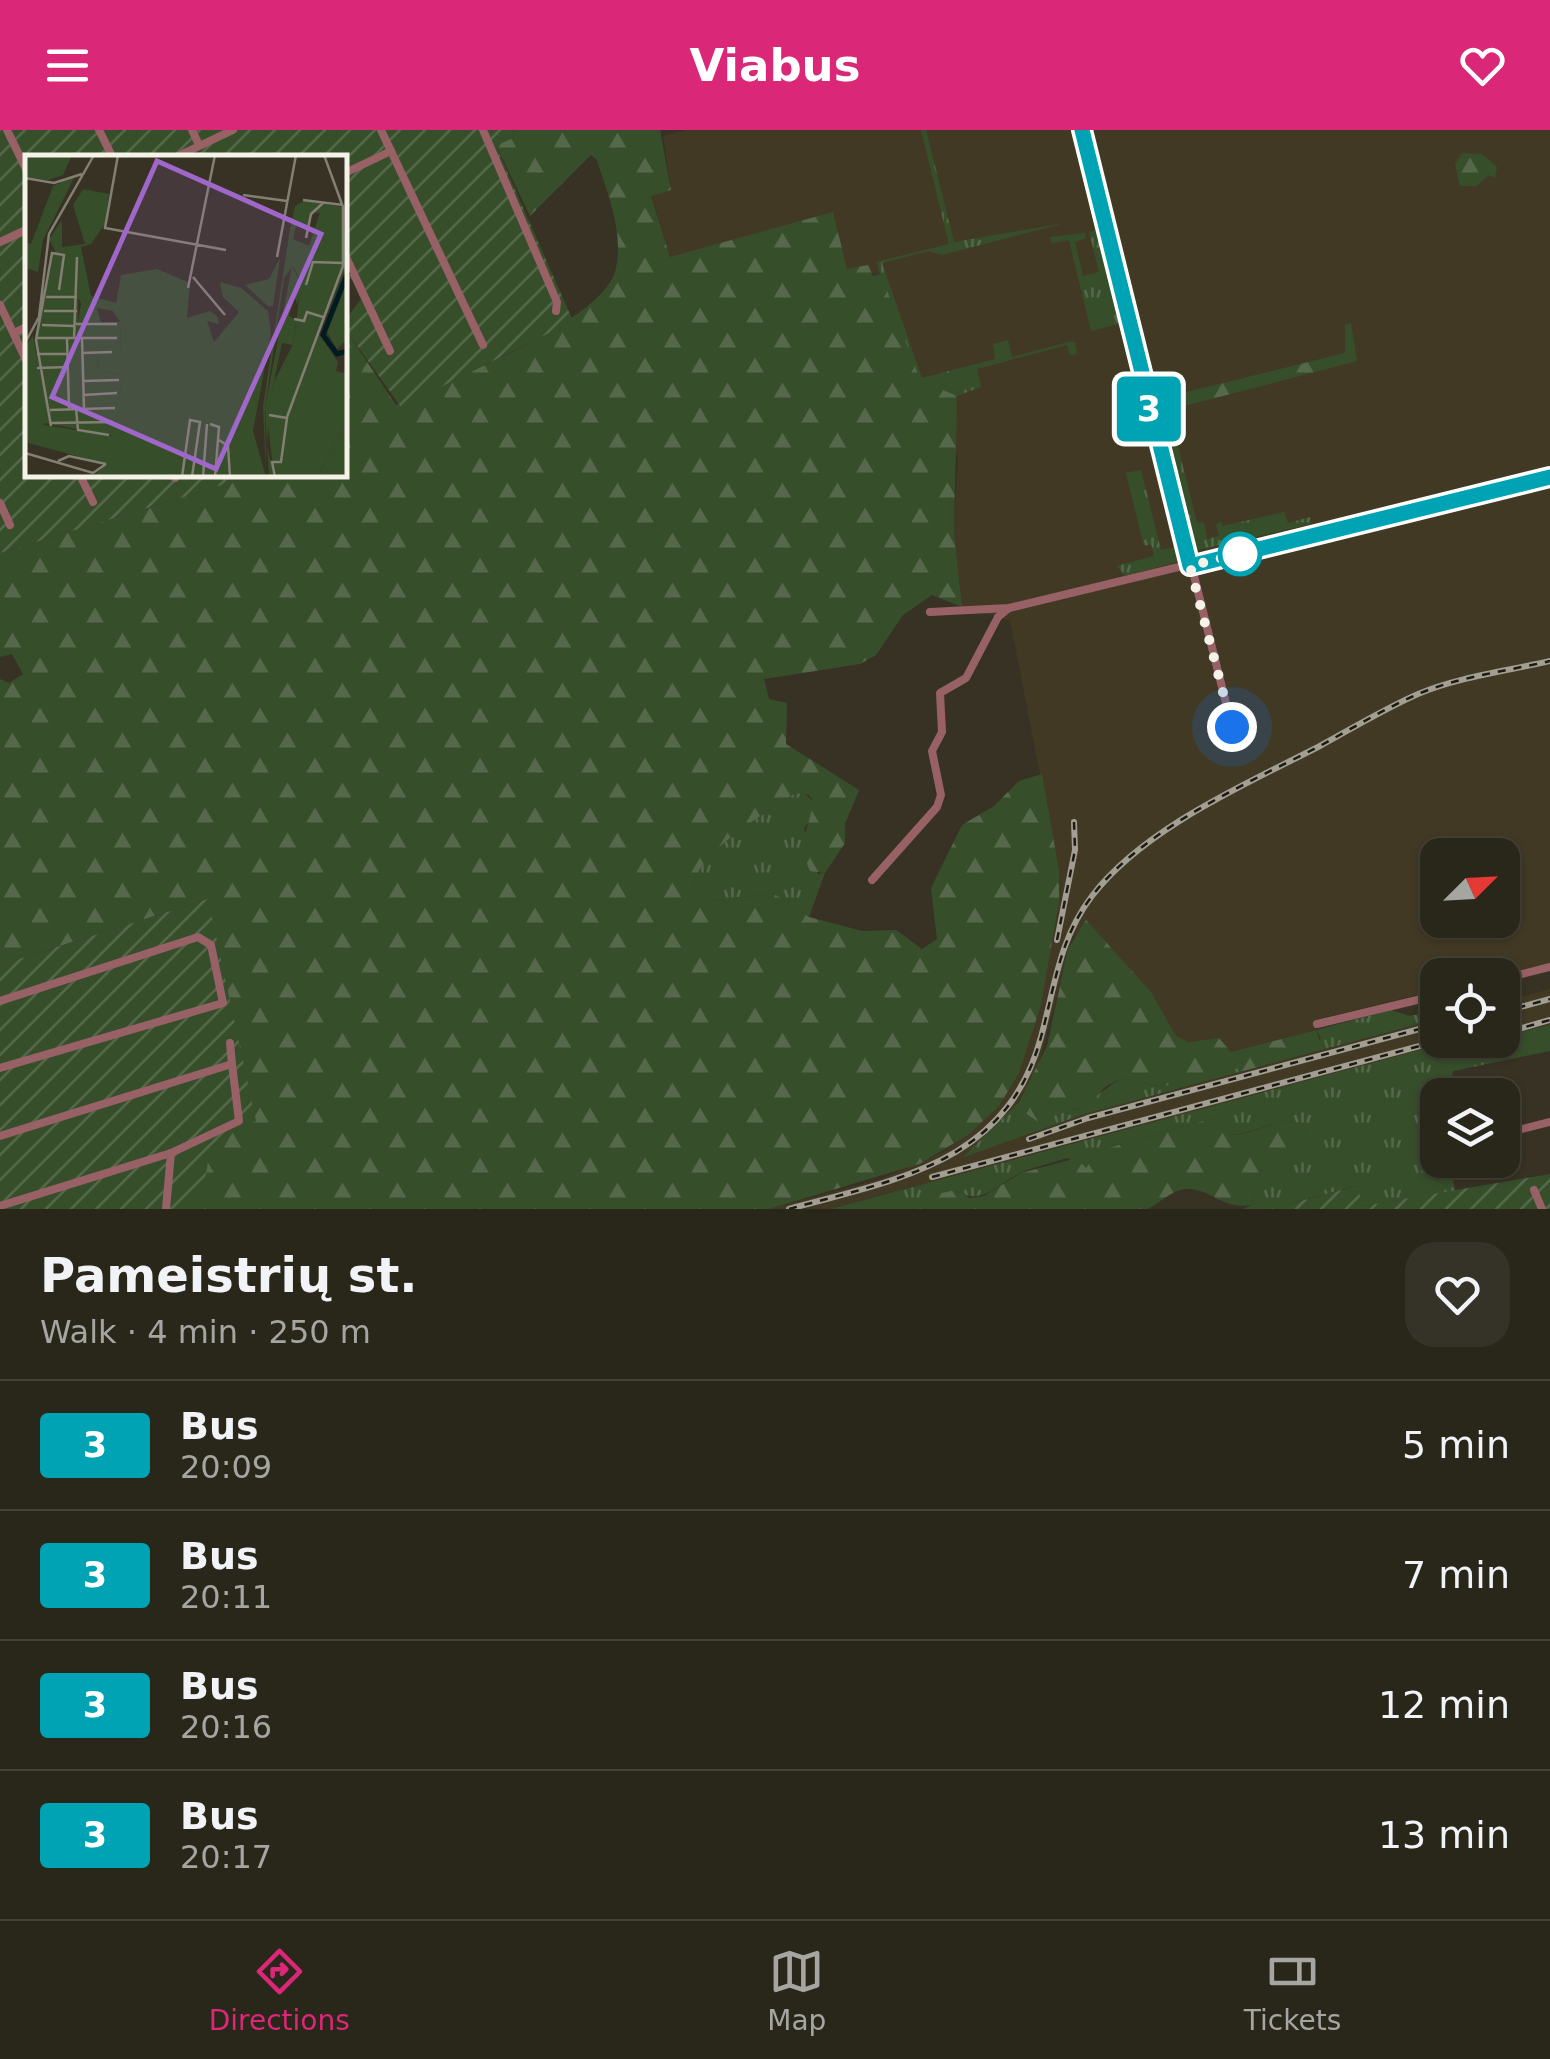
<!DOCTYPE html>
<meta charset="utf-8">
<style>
:root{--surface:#29261a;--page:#353227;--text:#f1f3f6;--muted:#a5a5a2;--line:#454339;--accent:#db2777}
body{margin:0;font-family:"DejaVu Sans",sans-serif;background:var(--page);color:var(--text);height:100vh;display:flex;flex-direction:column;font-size:38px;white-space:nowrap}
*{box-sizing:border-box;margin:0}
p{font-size:32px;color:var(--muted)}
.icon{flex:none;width:55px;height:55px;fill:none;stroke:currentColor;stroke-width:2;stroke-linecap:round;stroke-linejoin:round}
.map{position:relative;height:1079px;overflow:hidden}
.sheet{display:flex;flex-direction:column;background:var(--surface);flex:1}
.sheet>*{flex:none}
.badge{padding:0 20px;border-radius:8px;font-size:35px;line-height:65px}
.needle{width:65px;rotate:66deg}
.tools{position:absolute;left:1420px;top:708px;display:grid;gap:20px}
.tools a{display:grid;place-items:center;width:100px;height:100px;border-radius:20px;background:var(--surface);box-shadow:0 2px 8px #0004,0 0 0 2px var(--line);font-size:50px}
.you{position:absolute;width:50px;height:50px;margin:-25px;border:8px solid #fff;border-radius:50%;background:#1a73e8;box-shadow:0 0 0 15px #1a73e833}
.map>.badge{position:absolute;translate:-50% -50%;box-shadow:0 0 0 5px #fff}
.round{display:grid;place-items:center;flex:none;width:105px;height:105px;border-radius:30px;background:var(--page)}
.head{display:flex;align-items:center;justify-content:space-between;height:170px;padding:0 40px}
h1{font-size:48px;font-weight:800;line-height:75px}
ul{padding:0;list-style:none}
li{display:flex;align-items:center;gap:30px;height:130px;padding:0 40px;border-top:2px solid var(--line)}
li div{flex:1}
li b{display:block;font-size:38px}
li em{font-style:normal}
li .badge{min-width:110px;font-weight:700;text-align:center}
header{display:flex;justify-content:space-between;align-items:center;height:130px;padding:0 40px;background:var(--accent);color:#fff;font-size:45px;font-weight:800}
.tab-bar{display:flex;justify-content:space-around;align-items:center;height:140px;border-top:2px solid var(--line);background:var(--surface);font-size:28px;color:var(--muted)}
.tab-bar a{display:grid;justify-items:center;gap:5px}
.tab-bar .current{color:var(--accent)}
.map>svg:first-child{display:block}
.built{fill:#413924;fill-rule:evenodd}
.grass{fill:url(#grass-tufts)}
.forest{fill:url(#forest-firs)}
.garden{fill:url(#garden-furrows)}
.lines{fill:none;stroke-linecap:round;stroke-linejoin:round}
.minor{stroke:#976166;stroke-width:8}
.rail-casing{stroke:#a29f92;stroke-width:6}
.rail{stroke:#1c1a13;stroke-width:2.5;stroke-dasharray:8;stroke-linecap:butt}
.line-casing{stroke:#fff;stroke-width:22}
.line{stroke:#00a3b4;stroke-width:15}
.walk{stroke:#f5f2e8;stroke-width:10;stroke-dasharray:0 18}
.stop-dot{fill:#fff;stroke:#00a3b4;stroke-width:5}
.inset-river{fill:none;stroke:#001c22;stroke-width:5}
.inset-road{fill:none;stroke:#837f72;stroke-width:2.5}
.view{fill:#a067cb;fill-opacity:0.15;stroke:#a067cb;stroke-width:5}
.inset-edge{fill:none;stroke:#f5f2e8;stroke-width:5}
</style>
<header><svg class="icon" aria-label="menu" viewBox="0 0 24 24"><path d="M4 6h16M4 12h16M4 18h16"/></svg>Viabus<svg class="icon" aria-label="heart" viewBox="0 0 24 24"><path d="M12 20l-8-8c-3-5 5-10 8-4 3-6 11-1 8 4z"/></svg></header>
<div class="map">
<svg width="1550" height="1079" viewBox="0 0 1550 1079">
<defs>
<pattern id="grass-tufts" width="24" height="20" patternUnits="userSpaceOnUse" patternTransform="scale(2.5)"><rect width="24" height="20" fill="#374e2b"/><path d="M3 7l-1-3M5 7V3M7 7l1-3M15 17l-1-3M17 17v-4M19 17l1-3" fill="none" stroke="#55684a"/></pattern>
<pattern id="forest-firs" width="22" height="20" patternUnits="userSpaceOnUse" patternTransform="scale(2.5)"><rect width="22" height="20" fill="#374e2b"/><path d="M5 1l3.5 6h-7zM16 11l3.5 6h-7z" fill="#55684a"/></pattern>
<pattern id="garden-furrows" width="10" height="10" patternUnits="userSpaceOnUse" patternTransform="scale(2.5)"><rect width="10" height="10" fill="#374e2b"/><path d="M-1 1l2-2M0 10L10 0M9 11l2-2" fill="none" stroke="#55684a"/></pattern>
</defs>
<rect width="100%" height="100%" fill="#373223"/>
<g class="built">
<path d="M687,0H1550V833L1498,845H1438L1437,860L1314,890L1316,900L1231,922L1219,908L1188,912L1176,907L1151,862L1073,806L1037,941L1008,987L962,1028L1081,985L1437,889L1438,910H1457L831,1079H769L881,1049L945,1021L999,976L1009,960L1059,741L1010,491L962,477L954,401L958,327L920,251L881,144L670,127L651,65L671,59L663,6ZM1438,725H1502V790H1438Z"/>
<path d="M1550,859V895L1506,906L1503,872Z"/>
</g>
<g class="grass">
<path d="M921,0H926L954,112L1065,93L942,125L929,121L882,133L922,248L995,229L993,214L1008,210L1012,227L1068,212H1075L1077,224L1070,225L1067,215L977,239L981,257L957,266L920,251L876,132L949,114Z"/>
<path d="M1096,100L1119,194L1091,201L1069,110L1052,113L1050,107L1085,103L1086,108L1075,112L1083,146L1099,142L1089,102Z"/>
<path d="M1166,267L1169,279L1175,278L1180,298L1165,303L1175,304L1197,393L1204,392L1207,409L1219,406L1216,394L1221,392L1223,396L1284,382L1288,393L1310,387L1311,394L1193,421L1151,270L1155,269L1161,289L1157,268Z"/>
<path d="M1141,340L1161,420L1180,416L1183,430L1125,446L1117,436L1154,426L1151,414L1144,416L1126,343Z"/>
<path d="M803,662L814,672V683L804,699L817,744L825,743L809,787L773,763L710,771L700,767L694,750C711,713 763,686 795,663Z"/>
<path d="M1391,880L1410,886L1437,880V889L1314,922L1321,908L1316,900Z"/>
<path d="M1550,895V921L1453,941L1449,965H1438V1030H1450L1455,1061L1362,1076L1356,1056L1270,1079H1244L1251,1075L1262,1038L1306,1003L1304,996C1282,981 1250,1009 1224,1004V985L1098,1021L1086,1038L1067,1028C1052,1033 1034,1037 1020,1043C996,1055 982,1077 955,1060L937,1064L918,1079H831L1442,914L1502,910L1503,898L1507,905Z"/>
<path d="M1239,937L1243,941L1081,985L962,1028L1019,972L1021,980L1060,983L1078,979L1121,948L1161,957Z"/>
</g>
<g class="forest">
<path d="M512,0H660L671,60L651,66L670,127L833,82L847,139L868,135L873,146L881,144L920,250L957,266L954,401L962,477L932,465L903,485L876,525L860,534L764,549L769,569L787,573L786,614L859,660L845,694V713L825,743L810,741L801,719L814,672L809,665L795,663C763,686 711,713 694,750L700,767L710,771L773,763L809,787L862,801L896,800L922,819L937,809L931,758L962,695L994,676L1019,651L1042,644L1059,741V771L1041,875L1019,943L999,976L968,1005L919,1034L769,1079H179L203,1064L205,1026L220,1009L208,769L0,835V549L9,553L23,544L12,524L0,527V423L255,345H345V199L396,275C446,251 600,193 615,142C625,104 608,66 597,30L591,25L530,86L496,15L515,7Z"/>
<path d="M1462,23L1482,24L1497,37L1495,48L1489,45L1476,56H1460L1455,34Z"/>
<path d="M1351,193L1357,231L1169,280L1166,267L1345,223V195Z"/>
<path d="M1086,790L1151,862L1176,906L1188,912L1219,908L1231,922L1316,900L1321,914L1314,922L1243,941L1239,938L1161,957L1121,948L1105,957L1089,975L1037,991L1021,980L1019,972L1047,916L1068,819Z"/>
<path d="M1224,985L1225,1004C1251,1009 1282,981 1304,996L1306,1004L1262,1038L1251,1075C1224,1079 1215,1063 1192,1059C1175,1057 1161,1072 1148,1079H918L937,1064L955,1060L970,1068L984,1066L1021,1043L1077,1028L1086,1038L1098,1021Z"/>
</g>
<g class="garden">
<path d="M0,0H512L515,7L496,16L573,191L401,277L345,199L346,189L361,169L351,148L345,151V28H28V345H255L0,423Z"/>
<path d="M208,769L256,991C204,1017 212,1010 203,1065L179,1079H0V835Z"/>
<path d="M1550,1044V1079H1270L1357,1056L1363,1076Z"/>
</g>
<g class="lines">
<g class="minor">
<path d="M7,0L28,43"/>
<path d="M99,0L113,28"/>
<path d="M192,0L199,15"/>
<path d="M381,0L483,215"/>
<path d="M483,0L557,172L556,181"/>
<path d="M1082,0L1232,597"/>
<path d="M174,28L233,0"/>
<path d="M345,43L391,21"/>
<path d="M0,112L28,99"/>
<path d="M345,125L390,221"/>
<path d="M0,175L28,234"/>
<path d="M14,203L28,196"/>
<path d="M80,345L93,372"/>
<path d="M174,345L175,348"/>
<path d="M0,373L10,395"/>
<path d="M930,482L1009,478L1550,347"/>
<path d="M872,750L937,677L941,665L932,621L942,602L940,563L966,548L998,487L1009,478"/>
<path d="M1502,849L1550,837"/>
<path d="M0,871L198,807L211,815L223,873L0,938"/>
<path d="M1317,894L1438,865"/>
<path d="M1502,1004L1550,992"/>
<path d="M0,1006L232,934L230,913"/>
<path d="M1534,1060L1542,1079"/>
<path d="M0,1076L171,1023L239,991L232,934"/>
<path d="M166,1079L171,1023"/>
</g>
<g class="rail-casing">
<g id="rail">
<path d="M1057,810L1075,720L1074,692"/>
<path d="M1502,882L1550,869"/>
<path d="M1511,901L1550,890"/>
<path d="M1029,1009L1088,988L1438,894"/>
<path d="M932,1047L1442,910"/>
<path d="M789,1079C898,1049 1007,1033 1041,907C1055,856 1059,809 1092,766C1143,699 1244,655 1318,617C1351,599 1384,579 1418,564C1458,547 1507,541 1550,531"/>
</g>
</g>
<use href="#rail" class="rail"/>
</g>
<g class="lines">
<g class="line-casing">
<path id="line" d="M1082,0L1190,436L1550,347"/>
</g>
<use href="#line" class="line"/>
<path class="walk" d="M1232,597L1190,436L1254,420L1240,424"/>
</g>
<circle class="stop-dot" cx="1240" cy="424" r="20"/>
<g transform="translate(25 25)">
<rect width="322" height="322" fill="#373223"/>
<path d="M50,21L18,85L13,117L0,113V86L6,89L28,31ZM279,46L317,52L318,57L289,58L282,71L272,67L268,84L287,92L272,150L268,134L275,125L268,111L259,123L240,253L241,322L238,251L265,74L270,51ZM319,72L322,109L294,179L313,207L311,216L318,218L322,211V266L293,322H255L262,262ZM322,126V184L312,194L302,177Z" fill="#374e2b"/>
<path d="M58,34L84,39L80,69L66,89L56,92L66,141L91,148L96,120L132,114L165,128L162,163L185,156L192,161L194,169L182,166L189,187L214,157L198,142L195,127L216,133L243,156L246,179L228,276L241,322H226L196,278L159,262L151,322H68L81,309L0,287V191L8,181L23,255L19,270L89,281L97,220L74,215L73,198L96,199L95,167L88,156L72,153L76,167L53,168L56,148L24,84L37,65V92L60,89L48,50ZM255,103L248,151L244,152L220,130L244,124ZM267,111L275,126L264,161L271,165L268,190L257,188L246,241L242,290L249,322H244L240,253Z" fill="#374e2b"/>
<path d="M0,0H46V2L38,20L23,25L0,22Z" fill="#374e2b"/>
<path d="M295,57H318V112L269,245L255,322H249L242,260L249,227L268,189L279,107ZM27,97L54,101L53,167H95L96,199H73L74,215L97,220L90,281L19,268L23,255L10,181ZM158,262L195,270L221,304L226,322H151ZM322,266V322H293Z" fill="#374e2b"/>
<path class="inset-river" d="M323,117L298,180L312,199L323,196"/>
<path class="inset-road" d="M93,0L80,73L201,95M0,23L29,28L57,19M218,40L262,46M278,45L318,50M281,83L286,59L298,48M252,102L271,0M168,122L200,160M281,130L288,107L318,108M163,133L190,0M21,142H52M19,156H52M269,164L279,166L282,157L298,162M51,169H92M17,170L49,171M12,183H92M42,184L44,254M49,184L52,102M57,184L59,253M0,188L14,162L24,79L69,0M57,198L87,197M12,199H43M12,213L43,212M58,226L94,225M58,240L92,238M51,253L53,275L84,280M25,255L90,253M244,260L262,263L256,307H247L250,322M262,262L318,111V52L299,0M26,268L88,267M185,269L194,272L190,322M26,271L11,185L27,98L39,100L34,135M194,285L203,291L205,322M0,298L68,318L81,309M33,306L44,301L81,309M157,322L165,265L175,267L167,322M178,322L182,269"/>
<path class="view" d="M132,6L296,79L191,314L27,242Z"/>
<rect width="322" height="322" class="inset-edge"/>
</g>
</svg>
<div class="tools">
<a><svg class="needle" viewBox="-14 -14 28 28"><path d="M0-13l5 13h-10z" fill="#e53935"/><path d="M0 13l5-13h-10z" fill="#a5a5a2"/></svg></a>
<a><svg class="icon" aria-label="locate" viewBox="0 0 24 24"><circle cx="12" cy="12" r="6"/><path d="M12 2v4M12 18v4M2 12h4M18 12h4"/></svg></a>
<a><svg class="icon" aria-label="layers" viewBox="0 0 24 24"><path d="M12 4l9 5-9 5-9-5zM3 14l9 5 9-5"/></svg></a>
</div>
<div class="you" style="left:1232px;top:597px"></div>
<b class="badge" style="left:1149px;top:279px;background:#00a3b4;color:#fff">3</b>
</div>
<section class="sheet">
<div class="head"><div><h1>Pameistrių st.</h1><p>Walk · 4 min · 250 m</p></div><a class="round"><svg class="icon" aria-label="heart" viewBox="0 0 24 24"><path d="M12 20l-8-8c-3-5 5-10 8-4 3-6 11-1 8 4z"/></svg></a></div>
<ul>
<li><span class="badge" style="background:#00a3b4;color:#fff">3</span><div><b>Bus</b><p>20:09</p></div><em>5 min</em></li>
<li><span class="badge" style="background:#00a3b4;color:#fff">3</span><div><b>Bus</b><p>20:11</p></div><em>7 min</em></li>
<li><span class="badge" style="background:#00a3b4;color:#fff">3</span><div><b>Bus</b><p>20:16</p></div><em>12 min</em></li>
<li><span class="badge" style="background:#00a3b4;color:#fff">3</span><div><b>Bus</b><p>20:17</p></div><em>13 min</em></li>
</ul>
</section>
<nav class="tab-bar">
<a class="current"><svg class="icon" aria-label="directions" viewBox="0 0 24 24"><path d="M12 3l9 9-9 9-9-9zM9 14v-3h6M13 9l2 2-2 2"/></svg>Directions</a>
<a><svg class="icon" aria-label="map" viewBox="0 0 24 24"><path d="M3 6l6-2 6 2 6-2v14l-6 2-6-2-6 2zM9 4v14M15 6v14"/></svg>Map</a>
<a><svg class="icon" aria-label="tickets" viewBox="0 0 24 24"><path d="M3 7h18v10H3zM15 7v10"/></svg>Tickets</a>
</nav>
